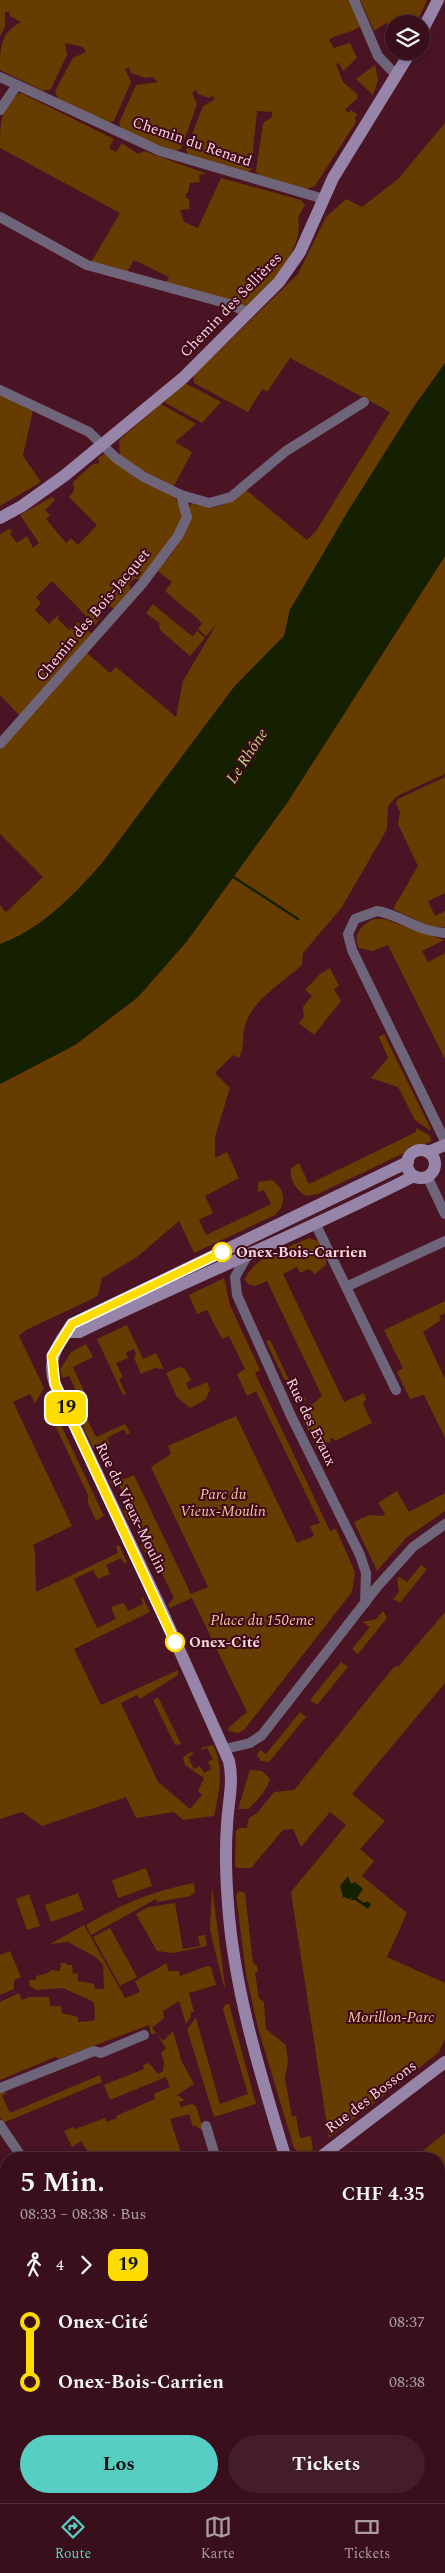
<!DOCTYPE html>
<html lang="de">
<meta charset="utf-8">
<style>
:root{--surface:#380f1b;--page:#431d28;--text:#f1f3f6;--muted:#ab9ca3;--line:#522f3a;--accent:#57cec2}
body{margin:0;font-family:Spectral,serif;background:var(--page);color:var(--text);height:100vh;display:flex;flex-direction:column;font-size:19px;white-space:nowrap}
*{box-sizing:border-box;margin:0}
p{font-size:16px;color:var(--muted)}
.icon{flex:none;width:28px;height:28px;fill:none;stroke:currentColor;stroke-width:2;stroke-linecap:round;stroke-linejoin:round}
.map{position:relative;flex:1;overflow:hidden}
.panel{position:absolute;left:0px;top:2152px;width:445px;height:351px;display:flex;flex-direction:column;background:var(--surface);border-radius:20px 20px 0 0;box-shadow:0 2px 8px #0003,0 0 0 1px var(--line)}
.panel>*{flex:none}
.badge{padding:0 10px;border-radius:8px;font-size:18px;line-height:32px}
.controls{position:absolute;left:385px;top:15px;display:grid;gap:10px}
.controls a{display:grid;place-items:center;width:45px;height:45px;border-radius:50%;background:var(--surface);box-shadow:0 2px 8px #0003,0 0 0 1px var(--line);font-size:25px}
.map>.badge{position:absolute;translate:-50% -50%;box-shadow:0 0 0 2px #fff}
.legs{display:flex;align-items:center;gap:8px;height:55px;padding:0 20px;font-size:16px}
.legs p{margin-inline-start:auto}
.summary{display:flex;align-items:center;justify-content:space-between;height:85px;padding:0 20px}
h1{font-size:28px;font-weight:700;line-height:38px}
.action{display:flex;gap:10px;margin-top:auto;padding:10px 20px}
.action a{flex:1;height:58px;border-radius:30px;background:var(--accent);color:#111;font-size:20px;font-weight:700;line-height:58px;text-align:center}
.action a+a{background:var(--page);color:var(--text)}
ul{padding:0 20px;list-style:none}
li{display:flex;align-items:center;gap:18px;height:60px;font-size:19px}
li i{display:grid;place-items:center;width:8px;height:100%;margin:0 6px;background:currentColor}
li i::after{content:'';width:12px;height:12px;margin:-6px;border:4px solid;border-radius:50%;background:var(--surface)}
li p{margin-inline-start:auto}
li:first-child i{background:linear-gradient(#0000 50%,currentColor 0)}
li:last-child i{background:linear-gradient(currentColor 50%,#0000 0)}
.tabs{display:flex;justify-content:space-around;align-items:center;height:70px;border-top:1px solid var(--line);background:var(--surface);font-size:14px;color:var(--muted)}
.tabs a{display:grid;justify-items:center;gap:2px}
.tabs .active{color:var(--accent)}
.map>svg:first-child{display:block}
.green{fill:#663c00}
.water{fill:#142000}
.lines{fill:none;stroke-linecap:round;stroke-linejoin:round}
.stream{stroke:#142000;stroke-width:2.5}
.street{stroke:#6f657b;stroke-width:10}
.secondary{stroke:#9685a9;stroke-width:12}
.tram{stroke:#ac818b;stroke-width:1}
.line-1-casing{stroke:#fff;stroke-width:11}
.line-1{stroke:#ffdc00;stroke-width:8}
.stop-1-dot{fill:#fff;stroke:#ffdc00;stroke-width:2.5}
.labels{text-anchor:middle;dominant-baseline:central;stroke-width:4;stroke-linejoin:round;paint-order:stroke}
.street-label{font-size:15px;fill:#f9d5db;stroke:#3e091a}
.stop-label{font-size:15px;font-weight:bold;fill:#f9d5db;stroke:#3e091a;text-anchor:start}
.park-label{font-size:15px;font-style:italic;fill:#f4c597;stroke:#3e091a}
.water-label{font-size:16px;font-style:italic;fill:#b1d773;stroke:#3e091a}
</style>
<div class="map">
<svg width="445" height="2503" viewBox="0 0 445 2503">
<rect width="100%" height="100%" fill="#4a1424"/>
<g class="green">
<path d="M0,0H351L362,24C355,34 339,32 329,40L334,48L350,43L357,58L343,71L339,63L336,64L343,82L358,95L357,99L345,109L348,113L351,110L357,114L355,118L356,122L315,186L304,190L261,178L256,171L263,123L272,117V112L257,111L251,170L246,173L189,156L186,150L203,106L214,100L213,96L209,98L198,94L196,90L192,93L197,104L181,149L175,151L122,131L119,123L136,85L158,82L152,77L146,78L131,73L129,67L125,69L131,82L114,121L107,123L58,99L55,91L73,58L86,52L83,47L65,43L67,55L51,89L43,91L0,70C0,48 0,33 21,22L10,16L9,11L5,12V27L0,36Z"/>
<path d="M360,0H427L417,22L413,17L407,23L404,19L394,24L390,28L386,23L374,31Z"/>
<path d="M375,65L378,80L373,95L356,79Z"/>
<path d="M21,93L114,139L109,148L116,152L122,143L138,154L144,151L207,174L199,175L200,182L190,183L188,193H186V198L189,199L190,209L180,210L184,222L198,228L221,178L301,200L305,205L298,217C305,251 268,286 247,308L165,285L169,277L134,260L126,274L90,264L120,213L0,148C0,128 0,100 21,93Z"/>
<path d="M445,123V363L413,408L290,610L284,636L234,687L103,862C74,895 42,929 0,944V905L6,912L43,877L0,834V750L87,653L110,673L116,667L176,717L183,681L216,625L206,636L198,629L202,624L199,620L165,591L172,582L158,571C173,551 192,533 190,506L192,503C214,513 229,505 245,489L307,540L316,531L390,412L290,358L267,392L262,389L248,412L194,383L193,376L298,274L326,217L346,199L362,207L398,179Z"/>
<path d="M185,383L221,402L202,423L164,402Z"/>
<path d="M0,394L33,410L23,456L41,482L0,506Z"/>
<path d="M161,404L196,424L175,442L192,452L174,486L157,479L120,456L119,440Z"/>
<path d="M104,454L171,494C182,503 184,515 179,527L142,579H134L129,583L131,592L116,609L108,606L99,615L101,617L95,625L52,581L36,597L41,603L35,610L49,624L59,614L58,619L69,630L78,622L93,635L20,716L0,695V534L9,529L11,530L12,532L10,534L17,543L27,536L33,548L39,543L20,515L52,497L55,500L45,510L50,515L46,519L66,543L71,538L78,545L97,525L69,497L74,491L73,482L93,464L99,463L98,458Z"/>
<path d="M445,556V774L397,796L388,806L387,829L342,907L303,953L302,965C284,981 256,998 247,1020C241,1032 246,1045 239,1058L233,1055L215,1073L230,1088L215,1137V1158L227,1152L239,1178L205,1196L213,1213L199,1220L206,1235L271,1204L264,1190L258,1192V1182L272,1180C286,1190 287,1204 275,1215L194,1253L179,1221L137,1257L102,1278L98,1295L94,1298L26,1330L19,1336L44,1388L35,1403L30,1394L13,1402L72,1526L33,1545L35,1552L36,1592L118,1553L116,1547L119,1545L127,1562L124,1564L121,1558L106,1565L110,1574L98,1579L93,1570L74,1579L97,1628L116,1619L111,1607L124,1603L128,1611L143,1604L141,1598H143L150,1612L74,1649L101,1705L178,1670V1675L140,1699L137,1695L121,1703L158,1782L190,1809L202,1795L198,1791L204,1778L185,1765L183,1757L191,1752L194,1754L188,1757L194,1769L200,1766L204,1773L211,1769L208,1762L213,1759L207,1748L202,1750L201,1748L213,1745C225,1769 219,1792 214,1816L183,1820L174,1812L136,1818L126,1797L42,1826L22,1812L0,1819V1084L75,1045L138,997L187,941L287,803Z"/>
<path d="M153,604L188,633L193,636L197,631L205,638L190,656L160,630L159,623L146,613Z"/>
<path d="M445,777V893L428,901L435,916L445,911V927H435L422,923L393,909L418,866L398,824L400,812L396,803L398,799Z"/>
<path d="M373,919H384L444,940L422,951L428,962L445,953V1059L388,945L373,951L359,948C352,933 362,926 373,919Z"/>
<path d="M330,968L339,986L334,989L341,1001L314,1035L299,1023L304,1017L303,1007L312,996L305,990L320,974Z"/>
<path d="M384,1034L431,1129L429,1130L415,1120L398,1087L371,1078L388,1058L379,1037Z"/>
<path d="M416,1128L429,1135L431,1140L429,1143L410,1146L404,1153L318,1194L306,1196C296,1190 289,1179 291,1168L299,1163L309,1184L416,1132Z"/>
<path d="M309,1238L318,1241L326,1258V1265L315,1274L309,1269L300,1273L297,1267L283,1274L344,1402L364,1393L366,1399L363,1404L372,1423L335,1441L333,1438L330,1439L331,1443L327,1442L316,1447L302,1417L309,1407L322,1396L267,1281L255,1286L248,1284L245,1280C253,1256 288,1248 309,1238Z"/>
<path d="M224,1278L230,1305L260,1370L255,1373L330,1531L336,1529L355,1572L352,1592L244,1730L238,1733L229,1731L228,1728L247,1712L192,1598L170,1608L168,1604L174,1598L151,1551L145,1553L141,1545L146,1542L134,1517L128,1520L124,1511L130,1508L119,1485L113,1487L109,1479L117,1477L124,1479L134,1475L191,1594L208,1587L151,1467L171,1454L168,1446L236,1416L297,1543L314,1536L310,1526L320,1523L256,1391L247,1396L237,1374L245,1369L229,1336L222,1339L207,1310L197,1314L189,1295Z"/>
<path d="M445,1301V1313L439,1316L441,1320L423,1332L445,1379V1438L424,1395L410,1399L397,1372L403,1368L384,1330Z"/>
<path d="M127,1325L143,1359L156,1353L164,1369L155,1368L141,1374L134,1358L136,1354L134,1349L126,1352L128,1358L116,1363L123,1377L119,1379L126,1394L123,1395L97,1339Z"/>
<path d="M270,1340L298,1399L304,1397L306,1399L303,1402H295L266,1341Z"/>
<path d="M86,1344L93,1357L73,1367L89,1402L83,1405L69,1376L63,1378L60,1370L71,1352Z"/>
<path d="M179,1367L185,1369L191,1380L186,1383L189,1390L207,1382L210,1390L205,1400L190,1408L177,1397L166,1373Z"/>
<path d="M48,1398L104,1516L96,1521L88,1503V1495L46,1406Z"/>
<path d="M82,1409L96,1437L125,1424L130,1433L127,1435L124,1429L107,1438L110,1444L98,1449L93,1448L76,1412Z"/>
<path d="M397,1491L409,1512L445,1493V1511L406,1538L377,1571L354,1522L369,1515L383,1516L385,1513L378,1503Z"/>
<path d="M421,1565L427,1569L400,1603L393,1599L399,1592L397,1579L399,1577L407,1582Z"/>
<path d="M383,1611L387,1618L358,1654L352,1649L370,1627L362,1622L376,1619Z"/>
<path d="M445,1612V1683L352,1794L385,1821L360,1849L374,1861L362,1876L407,1913L387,1957L445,1983V2039L438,2053L329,2138L291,1892L346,1825L330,1812L301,1847L293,1829L283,1830L251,1868H237L235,1866L236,1831L239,1828H247L249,1818L257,1813L274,1792L294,1790L394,1667L399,1666Z"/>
<path d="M341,1662L348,1667L317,1705L310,1700Z"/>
<path d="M158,1697L181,1744L175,1745L153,1700Z"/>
<path d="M300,1712L306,1717L269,1762L261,1761L257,1755L260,1750L266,1754Z"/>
<path d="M250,1770L262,1771L270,1779C267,1790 257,1801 248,1809H238Z"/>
<path d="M146,1868L152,1886L118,1898L112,1880Z"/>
<path d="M194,1883L195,1892L190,1896L157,1902L156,1899L91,1935L86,1925C124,1903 150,1892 194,1883Z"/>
<path d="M212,1887L225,1986L224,1987L210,1930Z"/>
<path d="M239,1891L245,1893L253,1963L257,1966L258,1972L255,1973L259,1998L264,2002L266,2029L286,2045L288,2062L285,2078L292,2117L296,2116L300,2138L311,2136L313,2150L302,2155L294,2148L258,2028L246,1974L236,1895Z"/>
<path d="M78,1893L84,1910L51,1922L45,1905Z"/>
<path d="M29,1894L40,1926L27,1930L16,1899Z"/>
<path d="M175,1903L183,1949L200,1946L198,1936L205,1935L207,1946L173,1953L157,1951L136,1914L148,1907Z"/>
<path d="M84,1925L125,1998L140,1992L135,1981L167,1963L168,1971H179L180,1976L207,1966L211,1967L216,1985L189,1993L194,2012L190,2013L191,2017L186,2024L179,2001L163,2011L164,2018L152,2028L163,2041L173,2031L182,2062L194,2084L177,2095L185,2100L179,2102L181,2107L192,2104L196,2106L204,2132L196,2126L193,2127L189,2114L170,2119L183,2159H86L90,2155L81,2141L72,2147L64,2131L73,2127L75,2129L105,2118L107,2122L117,2118L116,2116L155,2099L154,2094L170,2087L166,2077L110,2100L104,2085L144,2069L143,2065L149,2063L158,2074L163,2071L164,2062L161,2053L166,2048L156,2033L151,2034L149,2025L59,2059L55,2057L0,2080V2002L19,1993L22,2000L29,1997H49L50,2006H61L62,2013L78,2017V2022L92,2021L95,2019L94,2002L63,1988L36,1990L30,1986L29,1980H36V1976L46,1974L51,1970L60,1971L61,1963H66L67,1965H72L73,1974L78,1973V1981L94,1984L95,1989H104L103,1965L97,1958L68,1942L50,1944Z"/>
<path d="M110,1928L137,1977L120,1986L93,1937Z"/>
<path d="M10,1951L21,1977L14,1980V1989L0,1995V1955Z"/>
<path d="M226,2004H229L256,2104L214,2117L187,2029L196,2018L220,2104L248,2094L223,2009Z"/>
<path d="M100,2075L102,2082L3,2123L0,2117V2091L7,2093L2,2096L10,2113Z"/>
<path d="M445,2133V2186L439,2191V2159H413Z"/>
<path d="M6,2194V2249L0,2236V2198Z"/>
<path d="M445,2257V2503H410L405,2498H439V2261Z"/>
<path d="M6,2329V2425L0,2429V2332Z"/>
<path d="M6,2467V2498H70L73,2503H0V2471Z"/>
</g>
<g class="water">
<path d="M445,363V556L287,803L187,941L138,997L75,1045L0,1084V944C42,929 74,895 103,862L234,687L284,636L290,610L348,511L413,408Z"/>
<path d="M348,1876L351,1884L355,1882L363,1889L357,1898L364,1903L367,1901L371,1904L368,1909L355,1900H350L353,1896L349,1899L343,1897L340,1886Z"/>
</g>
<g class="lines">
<path class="stream" d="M232,876L298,919"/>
<g class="street">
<path d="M354,0L378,56L396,75"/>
<path d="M0,77L160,151L324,199"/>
<path d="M0,110L17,85"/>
<path d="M0,217L87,265L229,304L249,313"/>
<path d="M0,390L89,432L116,458L144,477L181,495L187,517L178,536L142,584L0,744"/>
<path d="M181,495L209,503L231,497L286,451L364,402"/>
<path d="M445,933C416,931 401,915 377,911L355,919L348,934L352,950L445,1141"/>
<path d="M427,1176L445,1214"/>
<path d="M316,1225L396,1390"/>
<path d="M247,1256L235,1277L237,1295L291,1416L360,1555L366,1573L365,1603"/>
<path d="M348,1286L445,1241"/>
<path d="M225,1749L250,1743L262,1735L377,1587L413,1547L445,1524"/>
<path d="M0,2088L94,2051L101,2053L144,2035"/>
<path d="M0,2125L23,2159"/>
<path d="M206,2126L216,2159"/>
<path d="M0,2191L6,2188"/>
<path d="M0,2437L6,2434"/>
</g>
<g class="secondary">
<path d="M421,33L438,0"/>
<path d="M0,518L22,506L64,476L183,378L279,282L300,252L333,178L411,51"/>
<circle cx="421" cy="1164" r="14"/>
<path d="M428,1152L445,1145"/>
<path d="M69,1332H79C190,1279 304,1232 414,1176"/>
<path d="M286,2159C261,2076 234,1991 228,1904C226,1878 225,1851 227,1825C228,1803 234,1782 229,1761L161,1609L55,1384C46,1358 59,1343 72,1324L408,1162"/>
<path d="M318,2159L445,2062"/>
<path d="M439,2237L445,2233"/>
<path d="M439,2255L445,2252"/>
<path d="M397,2498L401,2503"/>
<path d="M92,2503L99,2498"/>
<path d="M115,2503L122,2498"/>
</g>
<g class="tram">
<path d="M439,2243L445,2239"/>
<path d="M108,2503L114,2498"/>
</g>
</g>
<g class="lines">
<g class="line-1-casing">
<path id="line-1" d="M175,1642L55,1384L52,1356L72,1324L222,1252"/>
</g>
<use href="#line-1" class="line-1"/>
</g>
<g class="stop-1-dot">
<circle cx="222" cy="1252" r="9"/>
<circle cx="175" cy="1642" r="9"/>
</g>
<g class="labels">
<g class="street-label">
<text transform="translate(192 142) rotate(19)">Chemin du Renard</text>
<text transform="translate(231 305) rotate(-46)">Chemin des Sellières</text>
<text transform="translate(93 615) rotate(-50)">Chemin des Bois-Jacquet</text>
<text transform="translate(311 1422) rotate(64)">Rue des Evaux</text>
<text transform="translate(131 1508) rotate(64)">Rue du Vieux-Moulin</text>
<text transform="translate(371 2097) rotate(-37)">Rue des Bossons</text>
</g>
<g class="stop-label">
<text x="236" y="1252">Onex-Bois-Carrien</text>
<text x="189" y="1642">Onex-Cité</text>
</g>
<g class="park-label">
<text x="223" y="1494">Parc du<tspan x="223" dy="17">Vieux-Moulin</tspan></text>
<text x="262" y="1620">Place du 150eme</text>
<text x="391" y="2017">Morillon-Parc</text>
</g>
<g class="water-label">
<text transform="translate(247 756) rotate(-57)">Le Rhône</text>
</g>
</g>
</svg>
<div class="controls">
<a><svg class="icon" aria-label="layers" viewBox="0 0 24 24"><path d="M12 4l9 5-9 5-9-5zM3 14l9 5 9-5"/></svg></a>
</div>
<b class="badge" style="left:66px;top:1408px;background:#ffdc00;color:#111">19</b>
<section class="panel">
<div class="summary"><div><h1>5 Min.</h1><p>08:33 – 08:38 · Bus</p></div><b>CHF 4.35</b></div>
<div class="legs"><svg class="icon" aria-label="walk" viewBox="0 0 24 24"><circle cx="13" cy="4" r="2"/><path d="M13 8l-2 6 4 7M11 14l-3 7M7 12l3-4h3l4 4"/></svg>4<svg class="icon" aria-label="forward" viewBox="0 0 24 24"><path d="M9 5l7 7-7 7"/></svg><b class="badge" style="background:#ffdc00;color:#111">19</b></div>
<ul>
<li><i style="color:#ffdc00"></i><b>Onex-Cité</b><p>08:37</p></li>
<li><i style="color:#ffdc00"></i><b>Onex-Bois-Carrien</b><p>08:38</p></li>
</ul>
<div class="action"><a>Los</a><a>Tickets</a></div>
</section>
</div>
<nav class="tabs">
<a class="active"><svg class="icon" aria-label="directions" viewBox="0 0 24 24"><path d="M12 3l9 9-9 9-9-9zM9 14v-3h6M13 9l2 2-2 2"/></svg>Route</a>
<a><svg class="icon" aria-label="map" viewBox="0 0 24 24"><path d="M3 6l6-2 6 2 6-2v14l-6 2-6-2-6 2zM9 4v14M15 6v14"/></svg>Karte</a>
<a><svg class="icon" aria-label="tickets" viewBox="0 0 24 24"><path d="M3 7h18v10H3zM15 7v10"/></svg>Tickets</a>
</nav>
